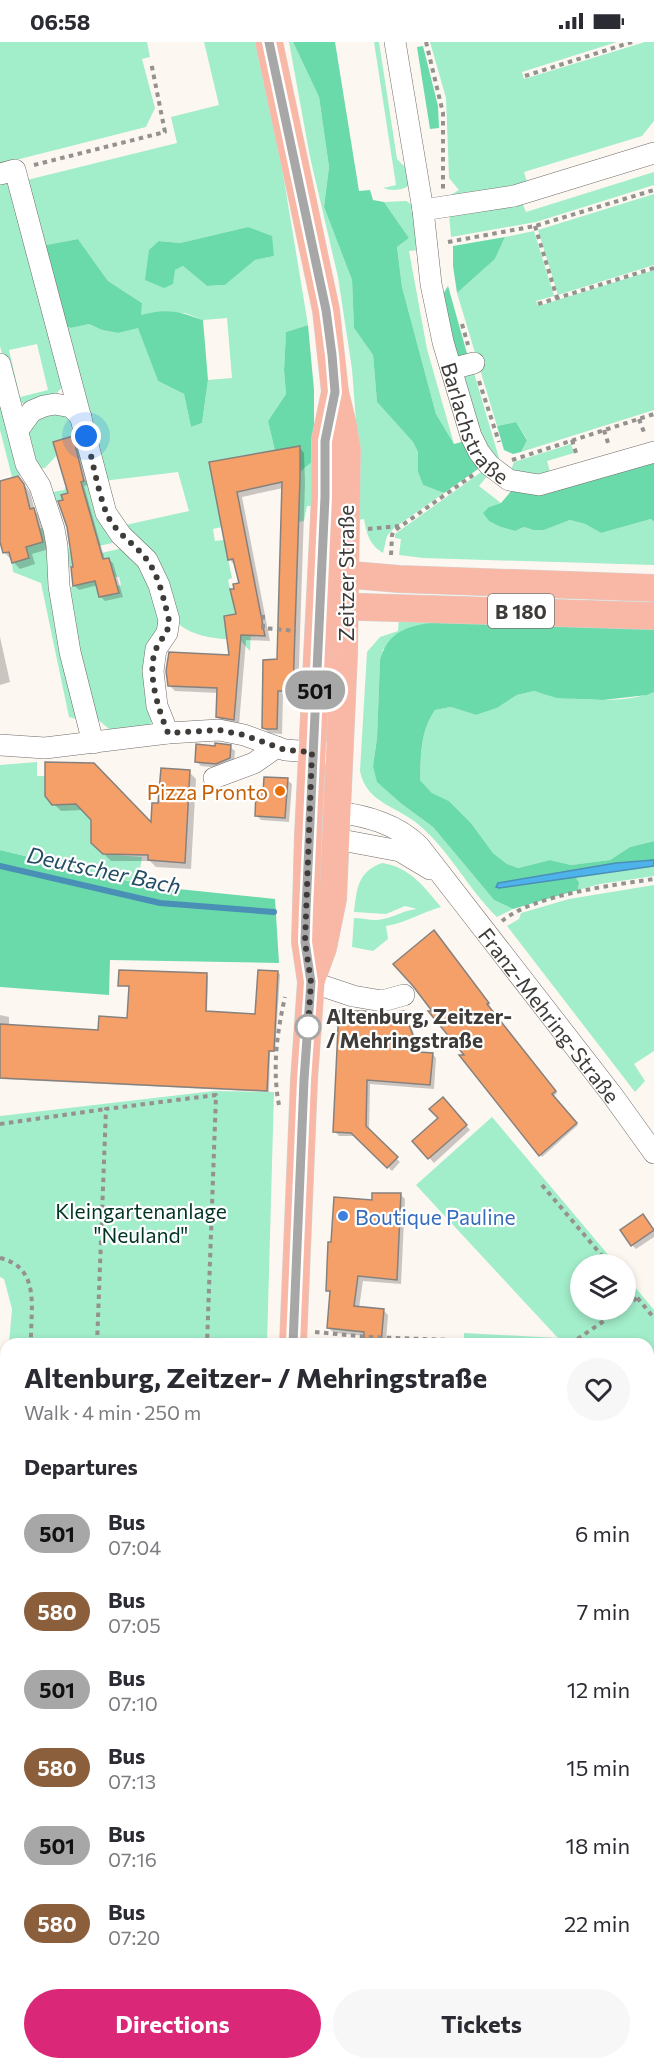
<!DOCTYPE html>
<meta charset="utf-8">
<style>
:root{--surface:#fff;--page:#f7f7f7;--text:#2b2b33;--muted:#7c7c81;--accent:#db2777}
body{margin:0;font-family:Commissioner,sans-serif;background:var(--page);color:var(--text);height:100vh;display:flex;flex-direction:column;font-size:22px;white-space:nowrap}
*{box-sizing:border-box;margin:0}
p{font-size:20px;color:var(--muted)}
.icon{flex:none;width:33px;height:33px;fill:none;stroke:currentColor;stroke-width:2;stroke-linecap:round;stroke-linejoin:round}
.map{position:relative;flex:1;overflow:hidden}
.panel{position:absolute;left:0px;top:1296px;width:654px;height:732px;display:flex;flex-direction:column;background:var(--surface);border-radius:18px 18px 0 0;box-shadow:0 3px 9px #0003}
.panel>*{flex:none}
.badge{padding:0 12px;border-radius:20px;font-size:21px;line-height:39px}
.tools{position:absolute;left:570px;top:1212px;display:grid;gap:12px}
.tools a{display:grid;place-items:center;width:66px;height:66px;border-radius:50%;background:var(--surface);box-shadow:0 3px 9px #0003;font-size:30px}
.you{position:absolute;width:30px;height:30px;margin:-15px;border:4px solid #fff;border-radius:50%;background:#1a73e8;box-shadow:0 0 0 9px #1a73e833}
.map>.badge{position:absolute;translate:-50% -50%;box-shadow:0 0 0 3px #fff}
h2{padding:0 24px;font-size:22px;line-height:54px}
.round{display:grid;place-items:center;flex:none;width:63px;height:63px;border-radius:32px;background:var(--page)}
.summary{display:flex;align-items:center;justify-content:space-between;height:102px;padding:0 24px}
h1{font-size:28px;font-weight:700;line-height:45px}
.action{display:flex;gap:12px;margin-top:auto;padding:12px 24px}
.action a{flex:1;height:69px;border-radius:36px;background:var(--accent);color:#fff;font-size:24px;font-weight:700;line-height:69px;text-align:center}
.action a+a{background:var(--page);color:var(--text)}
ul{padding:0;list-style:none}
li{display:flex;align-items:center;gap:18px;height:78px;padding:0 24px}
li div{flex:1}
li b{display:block;font-size:22px}
li em{font-style:normal}
li .badge{min-width:66px;font-weight:700;text-align:center}
.status{display:flex;justify-content:space-between;align-items:center;height:42px;padding:0 30px;background:var(--surface);direction:ltr}
.status svg{height:16px;fill:currentColor}
.map>svg:first-child{display:block}
.green{fill:#a2edca;fill-rule:evenodd}
.forest{fill:#6adaab}
.water{fill:#4eb3eb;stroke:#498fb6;stroke-width:1.5}
.shadow{fill:#0003}
.lines{fill:none;stroke-linecap:round;stroke-linejoin:round}
.stream{stroke:#498fb6;stroke-width:6}
.building{fill:#f4a068;stroke:#87817d;stroke-width:1.5}
.minor-casing{stroke:#706b67;stroke-width:22}
.major-casing{stroke:#d5d4d3;stroke-width:28}
.path{stroke:#95918e;stroke-width:4;stroke-dasharray:4.5 4.5;stroke-linecap:butt}
.minor{stroke:#fff;stroke-width:21}
.major{stroke:#f9b8a6;stroke-width:27}
.line-casing{stroke:#fff;stroke-width:14}
.line{stroke:#a8a7a7;stroke-width:9}
.walk{stroke:#3e3b39;stroke-width:6;stroke-dasharray:0 10.8}
.food-dot{fill:#e8710a;stroke:#fff;stroke-width:2}
.stop-dot{fill:#fff;stroke:#a8a7a7;stroke-width:3}
.shop-dot{fill:#3f7fe0;stroke:#fff;stroke-width:2}
.labels{text-anchor:middle;dominant-baseline:central;stroke-width:4.5;stroke-linejoin:round;paint-order:stroke}
.shield{fill:#fff;stroke:#787674;stroke-width:1.5}
.shield-label{font-size:20px;font-weight:bold;fill:#3e3b39}
.street-label{font-size:21px;fill:#3e3b39;stroke:#fff}
.food-label{font-size:21px;fill:#c56008;stroke:#fff;text-anchor:end}
.stop-label{font-size:21px;font-weight:bold;fill:#3e3b39;stroke:#fff;text-anchor:start}
.park-label{font-size:21px;fill:#013523;stroke:#fff}
.shop-label{font-size:21px;fill:#366cbe;stroke:#fff;text-anchor:start}
.water-label{font-size:22px;font-style:italic;fill:#234c64;stroke:#fff}
</style>
<div class="status"><b>06:58</b><svg viewBox="0 0 49 12"><path d="M0 12V9h3v3zM5 12V6h3v6zM10 12V3h3v9zM15 12V0h3v12zM26 1h20v11H26zM47 4h2v5h-2z"/></svg></div>
<div class="map">
<svg width="654" height="2028" viewBox="0 0 654 2028">
<rect width="100%" height="100%" fill="#fdf7f2"/>
<g class="green">
<path d="M0,0H147L150,15L142,17L155,66L146,85L0,122Z"/>
<path d="M204,0H259L278,102L308,283L286,290L284,328L286,352L268,379L275,409L209,421L222,485L213,487L215,499L224,498L232,536L228,538L239,588H251L250,609L240,598C220,597 198,596 181,584L121,484L189,469L178,430L103,439L62,283L71,286L89,282L102,288L118,291L138,285L158,339L184,352L191,385L202,381L208,338L232,336L227,276L203,278L185,271L140,274L142,261L108,239L78,197L41,204L23,139L177,101L171,75L219,63ZM248,185L274,214L255,218L225,243L207,244L183,224L175,228L159,199L180,201Z"/>
<path d="M289,0H293L319,55L329,125L324,165L352,238L354,286L373,313L377,360L413,400L418,410V430L423,443L444,451L394,486L387,494L383,511C369,502 367,493 364,477L358,478L359,418L352,327L338,235L310,115Z"/>
<path d="M374,0H379L397,117L409,129L411,142C403,149 392,149 383,146L396,143Z"/>
<path d="M430,0H617L522,30L524,37L645,0H654V79L642,94L524,130L528,143L449,154L459,148L449,136L446,56Z"/>
<path d="M654,130V143L536,180L451,195L449,172L522,160L526,170Z"/>
<path d="M15,137L68,338L52,357L26,364L13,354L0,304V140ZM37,302L48,348L20,355L9,308Z"/>
<path d="M654,152V223L558,253L538,188Z"/>
<path d="M406,159L414,164L419,208L409,209L427,307L454,402L436,372L402,245L397,205L409,196L384,160Z"/>
<path d="M534,189L554,254L536,259L538,264L654,228V368L521,410L527,397L516,380L497,384L457,251L495,217L505,195Z"/>
<path d="M474,331L499,416L498,420L486,406L462,336Z"/>
<path d="M0,340L21,433L12,435L0,388Z"/>
<path d="M60,369L69,372L117,494L112,501L99,504L83,447L62,453L63,458L56,460L72,518L127,505L147,527L160,583L154,668L150,686L109,687L95,675L64,547L95,539L100,555L115,552L114,545L121,543L119,535H114L109,517L63,527L53,450L64,448L66,445L86,438L73,395L53,400L56,414L45,426L37,427L26,381Z"/>
<path d="M571,402L574,411L547,419L550,430L527,433L511,428L514,420Z"/>
<path d="M314,418V464H307L304,479L298,480L300,430Z"/>
<path d="M484,428L488,433L479,444L501,461L489,465L501,485L515,489L524,485L533,488H544L570,478L585,482L601,491L651,477L654,480V523L423,516L399,513L401,497L395,496V492Z"/>
<path d="M48,485L80,678L69,675L41,541L13,530L12,521L29,516L26,505L39,501L36,487Z"/>
<path d="M399,576L467,578L383,607L380,618L377,696L373,724L403,763L433,785L494,858L513,867L497,875C468,847 450,809 419,783C397,764 366,761 360,729L367,610L380,595L398,589Z"/>
<path d="M534,649C565,658 623,663 654,650V799L630,805L610,818L571,823L550,818L518,826L507,822L493,811L471,781L449,759L432,751L420,738C421,712 420,690 435,668L451,665L476,673L497,666L517,653Z"/>
<path d="M37,720V734H45V754L53,763L76,762L91,778V801L103,812L142,815L138,841L0,808V723Z"/>
<path d="M382,821C410,825 424,845 441,865C422,870 406,881 386,884L388,897L373,909L352,905L354,876C364,876 373,880 383,877C395,875 404,868 417,867L405,864L386,872L354,870C357,847 357,830 382,821Z"/>
<path d="M654,824V834L600,842L578,848L579,842L575,834Z"/>
<path d="M654,843V1009L634,1022L645,1039L635,1050L507,884L519,877L521,871L569,857Z"/>
<path d="M214,1049L274,1050L267,1302H9L12,1267L4,1237L0,1235V1074Z"/>
<path d="M492,1075L616,1222H580V1268H626V1234L654,1268V2028H293V2022H648V1302H464V1291L558,1296L416,1143Z"/>
<path d="M6,1341V1525H0V1427Z"/>
</g>
<g class="forest">
<path d="M293,0H335L359,149L370,148L373,158L384,160L409,196L397,205L402,245L436,372L454,402L465,399L481,425L444,451L423,443L418,430V410L413,400L377,360L373,313L354,286L352,238L324,165L329,125L319,55Z"/>
<path d="M423,4L438,64L439,86L430,87L417,5Z"/>
<path d="M248,185L272,194L274,214L255,218L225,243L207,244L183,224L175,228L173,242L164,246L145,238L149,208L159,199L180,201Z"/>
<path d="M505,195L495,217L457,251L453,224V204Z"/>
<path d="M78,197L108,239L142,261L141,273C166,266 178,269 203,278L208,338L202,381L191,385L184,352L158,339L138,286L118,291L102,288L89,282L71,286L62,283L41,204Z"/>
<path d="M448,244L468,315L457,316L442,254Z"/>
<path d="M308,283L314,348V418L300,430L299,404L275,409L268,379L286,352L284,328L286,290Z"/>
<path d="M516,380L527,398L521,410L513,412L504,408L497,384Z"/>
<path d="M654,417V480L651,477L601,491L585,482L570,478L544,488H533L524,485L515,489L501,485L489,479L483,471L489,465L501,461L513,447Z"/>
<path d="M467,578L654,584V650L647,653L603,658L557,656L534,649L517,653L497,666L476,673L451,665L435,668C420,690 421,712 420,738L432,751L449,759L471,781L493,811L507,822L518,826L550,818L571,823L610,818L630,805L654,799V818L616,821L498,841L499,846L575,834L579,841L578,848L513,867L494,858L433,785L403,763L377,740L373,724L377,696L380,618C391,577 431,582 467,578Z"/>
<path d="M0,808L149,844L275,857L279,921L110,918L109,953L0,945Z"/>
</g>
<path class="water" d="M654,818V824L499,846L496,845L498,841L616,821Z"/>
<g class="shadow">
<path d="M72,396L76,400L88,443L84,444L105,518L108,517L113,521L123,555L105,559L101,555L98,543L79,548L75,544L72,526H75L65,459L70,452Z"/>
<path d="M299,405L304,411L305,441L298,654H283L282,692L269,691L263,685L278,618L283,446L242,455L270,599L246,598L239,683L223,680L217,675L219,651L175,649L169,643L230,615L241,542L236,524L230,518L210,422Z"/>
<path d="M18,435L30,450L35,469L40,474L49,507L32,512L35,522L20,527L4,510L0,494V440Z"/>
<path d="M0,595L10,640L0,643Z"/>
<path d="M230,705L235,709L234,721L221,726L201,724L196,719Z"/>
<path d="M189,730L196,737L191,827L156,825L150,819H111L92,800L93,777L84,768L61,769L46,754L152,783L159,763Z"/>
<path d="M287,738L292,742L289,780L261,778L256,773L264,752Z"/>
<path d="M436,892L490,963L488,965L557,1051L553,1055L578,1083L542,1115L463,1015H467Z"/>
<path d="M278,931L280,932L275,1010H270L269,1050L0,1037V973L9,975V984L100,990L128,977L130,945L120,943L206,932L208,934L207,970L257,973Z"/>
<path d="M403,971L407,975L422,1011L432,1012L436,1016L434,1047L370,1042L369,1090L400,1120L392,1129L357,1094H339L335,1090L380,973Z"/>
<path d="M447,1062L470,1088L434,1121L414,1099L440,1077Z"/>
<path d="M400,1152L405,1157L401,1242L363,1239L359,1266L383,1268L388,1273L386,1299L448,1300L450,1302H366V1294L334,1291L329,1286L332,1252L328,1248L373,1159Z"/>
<path d="M648,1179L654,1188V1195L636,1207L632,1203Z"/>
<path d="M1,1687H6V1720L1,1715Z"/>
<path d="M0,1771H6V1830L5,1827L0,1826Z"/>
<rect x="0" y="1966" width="6" height="27"/>
<path d="M0,2018H6V2022H29V2026L0,2025Z"/>
<path d="M110,2022H163V2028H111Z"/>
<path d="M508,2022H529L587,2028H508Z"/>
</g>
<g class="lines">
<path class="stream" d="M0,824L160,861L274,870"/>
</g>
<g class="building">
<path d="M73,394L84,439L81,440L103,517L109,516L119,551L99,555L95,539L73,544L71,525H73L67,485L58,459L63,458L61,453L68,451L53,400Z"/>
<path d="M300,404V435L293,649H278L277,687H266L262,686L263,618L277,617L282,440L237,450L265,594L241,593L234,678L216,675L217,646L168,644L166,629L169,610L229,613L224,574L236,572L230,547H234L233,542L239,541L233,517L228,518L209,420Z"/>
<path d="M18,434L24,442L30,467L34,466L43,500L26,505L29,516L12,521L9,510L3,511L0,500V439Z"/>
<path d="M215,701L231,703L230,716L216,722L195,720L196,702L215,704Z"/>
<path d="M45,720L94,721L151,780L152,761H158L161,726L190,728L185,821L148,818V813L103,812L91,801V778L76,762L52,763L45,754Z"/>
<path d="M264,735L288,736L285,776L255,774L256,750L263,751Z"/>
<path d="M434,888L489,961L487,962L556,1049L552,1052L577,1081L539,1114L459,1013H464L428,969H432L413,944L393,922Z"/>
<path d="M119,928L207,931L206,969L255,972L258,928L278,929L274,1009H269L267,1049L0,1036V982L98,988L99,974L127,976L129,944H118Z"/>
<path d="M337,969H364L380,972L404,969L419,1010L433,1011L430,1043L367,1038L366,1084L398,1115L387,1126L351,1091L333,1090L338,986Z"/>
<path d="M443,1055L467,1083L428,1117L412,1099L438,1076L429,1067Z"/>
<path d="M372,1151H401L397,1238L358,1234L354,1264L384,1267L381,1302H364V1290L327,1286L330,1249H326L328,1200H331L334,1155L372,1158Z"/>
<path d="M643,1172L654,1188L631,1204L620,1188Z"/>
</g>
<g class="lines">
<g class="minor-casing">
<g id="minor">
<path id="s1" d="M395,0L423,168L431,242L443,300L471,394L479,410L489,423L509,438L539,443L654,410"/>
<path d="M0,132L15,128L106,471L121,493L147,518L159,543L169,578L167,591L156,607L153,629L157,664L168,691"/>
<path d="M423,168L514,154L654,111"/>
<path d="M0,322L26,422L40,444L54,487L57,504L59,544L70,610L93,701"/>
<path d="M451,327L474,321"/>
<path d="M18,388L32,369L44,364L55,362L71,365L81,375"/>
<path d="M0,703L45,706L168,691L219,688L244,693L285,708L327,711"/>
<path d="M214,736L254,721L277,705"/>
<path id="s2" d="M337,770C367,774 397,782 419,804L613,1054L654,1111"/>
<path d="M336,797L400,809L430,827"/>
<path d="M311,940L353,954L382,959L404,953"/>
<path d="M0,1741H6"/>
<path d="M0,2004H6"/>
</g>
</g>
<g class="major-casing">
<g id="major">
<path d="M269,0L326,268L335,350L343,383L347,407L344,612L333,857L323,906L312,936"/>
<path d="M329,531L399,537L654,546"/>
<path d="M328,564L654,574"/>
<path d="M293,1302L304,1038L311,940L305,900L308,793L325,455V398L335,350"/>
<path d="M263,2028V2022"/>
</g>
</g>
<g class="path">
<path d="M426,0L443,71V147"/>
<path d="M525,34L632,0"/>
<path d="M34,123L165,90L151,20"/>
<path d="M535,184L557,256"/>
<path d="M448,200L535,184L654,148"/>
<path d="M538,262L654,226"/>
<path d="M462,282L468,303"/>
<path d="M479,339L499,400"/>
<path d="M639,377L645,393"/>
<path d="M604,388L609,404"/>
<path d="M572,398L577,414"/>
<path d="M512,418L654,372"/>
<path d="M368,487L399,484"/>
<path d="M391,513L392,493L394,489L473,433"/>
<path d="M263,573V586L296,589"/>
<path d="M502,879C533,853 613,843 654,837"/>
<path d="M279,1063C272,1027 277,990 285,955"/>
<path d="M0,1082L106,1067"/>
<path d="M542,1143L609,1222"/>
<path d="M0,1216C42,1226 30,1268 31,1302"/>
<path d="M626,1242L654,1276"/>
<path d="M626,1264L637,1256"/>
<path d="M315,1290L368,1295L563,1302"/>
<path d="M97,1302L106,1067L216,1053L207,1302"/>
<path d="M570,1302L620,1268"/>
<path d="M648,1536L654,1539"/>
<path d="M648,1563L654,1566"/>
<path d="M648,1677L654,1680"/>
<path d="M648,1961H654"/>
<path d="M592,2022V2026L630,2028"/>
<path d="M630,2027L645,2028"/>
</g>
<use href="#minor" class="minor"/>
<use href="#major" class="major"/>
</g>
<g class="lines">
<g class="line-casing">
<path id="line" d="M269,0L326,268L332,313L335,350L325,399V455L306,867L305,900L311,940L304,1038L293,1302"/>
</g>
<use href="#line" class="line"/>
<path class="walk" d="M86,394C93,419 97,446 106,470C114,491 135,501 147,518C159,534 163,555 168,574C172,589 161,595 156,607C146,631 159,669 168,691L219,688L244,693L285,708L312,710L305,900L311,940L308,985"/>
</g>
<circle class="food-dot" cx="280" cy="749" r="6"/>
<circle class="stop-dot" cx="308" cy="985" r="12"/>
<circle class="shop-dot" cx="343" cy="1174" r="6"/>
<g class="labels">
<rect class="shield" x="488" y="552" width="66" height="34" rx="4.5"/>
<g class="shield-label">
<text x="521" y="569">B 180</text>
</g>
<g class="street-label">
<text stroke="none"><textPath href="#s1" startOffset="392">Barlachstraße</textPath></text>
<text transform="translate(345 531) rotate(-90)">Zeitzer Straße</text>
<text stroke="none"><textPath href="#s2" startOffset="304">Franz-Mehring-Straße</textPath></text>
</g>
<g class="food-label">
<text x="268" y="749">Pizza Pronto</text>
</g>
<g class="stop-label">
<text x="326" y="973">Altenburg, Zeitzer-<tspan x="326" dy="24">/ Mehringstraße</tspan></text>
</g>
<g class="park-label">
<text x="141" y="1168">Kleingartenanlage<tspan x="141" dy="24">"Neuland"</tspan></text>
</g>
<g class="shop-label">
<text x="355" y="1174">Boutique Pauline</text>
</g>
<g class="water-label">
<text transform="translate(104 828) rotate(12)">Deutscher Bach</text>
</g>
</g>
</svg>
<div class="tools">
<a><svg class="icon" aria-label="layers" viewBox="0 0 24 24"><path d="M12 4l9 5-9 5-9-5zM3 14l9 5 9-5"/></svg></a>
</div>
<div class="you" style="left:86px;top:394px"></div>
<b class="badge" style="left:315px;top:648px;background:#a8a7a7;color:#111">501</b>
<section class="panel">
<div class="summary"><div><h1>Altenburg, Zeitzer- / Mehringstraße</h1><p>Walk · 4 min · 250 m</p></div><a class="round"><svg class="icon" aria-label="heart" viewBox="0 0 24 24"><path d="M12 20l-8-8c-3-5 5-10 8-4 3-6 11-1 8 4z"/></svg></a></div>
<h2>Departures</h2>
<ul>
<li><span class="badge" style="background:#a8a7a7;color:#111">501</span><div><b>Bus</b><p>07:04</p></div><em>6 min</em></li>
<li><span class="badge" style="background:#8b5e3c;color:#fff">580</span><div><b>Bus</b><p>07:05</p></div><em>7 min</em></li>
<li><span class="badge" style="background:#a8a7a7;color:#111">501</span><div><b>Bus</b><p>07:10</p></div><em>12 min</em></li>
<li><span class="badge" style="background:#8b5e3c;color:#fff">580</span><div><b>Bus</b><p>07:13</p></div><em>15 min</em></li>
<li><span class="badge" style="background:#a8a7a7;color:#111">501</span><div><b>Bus</b><p>07:16</p></div><em>18 min</em></li>
<li><span class="badge" style="background:#8b5e3c;color:#fff">580</span><div><b>Bus</b><p>07:20</p></div><em>22 min</em></li>
</ul>
<div class="action"><a>Directions</a><a>Tickets</a></div>
</section>
</div>
